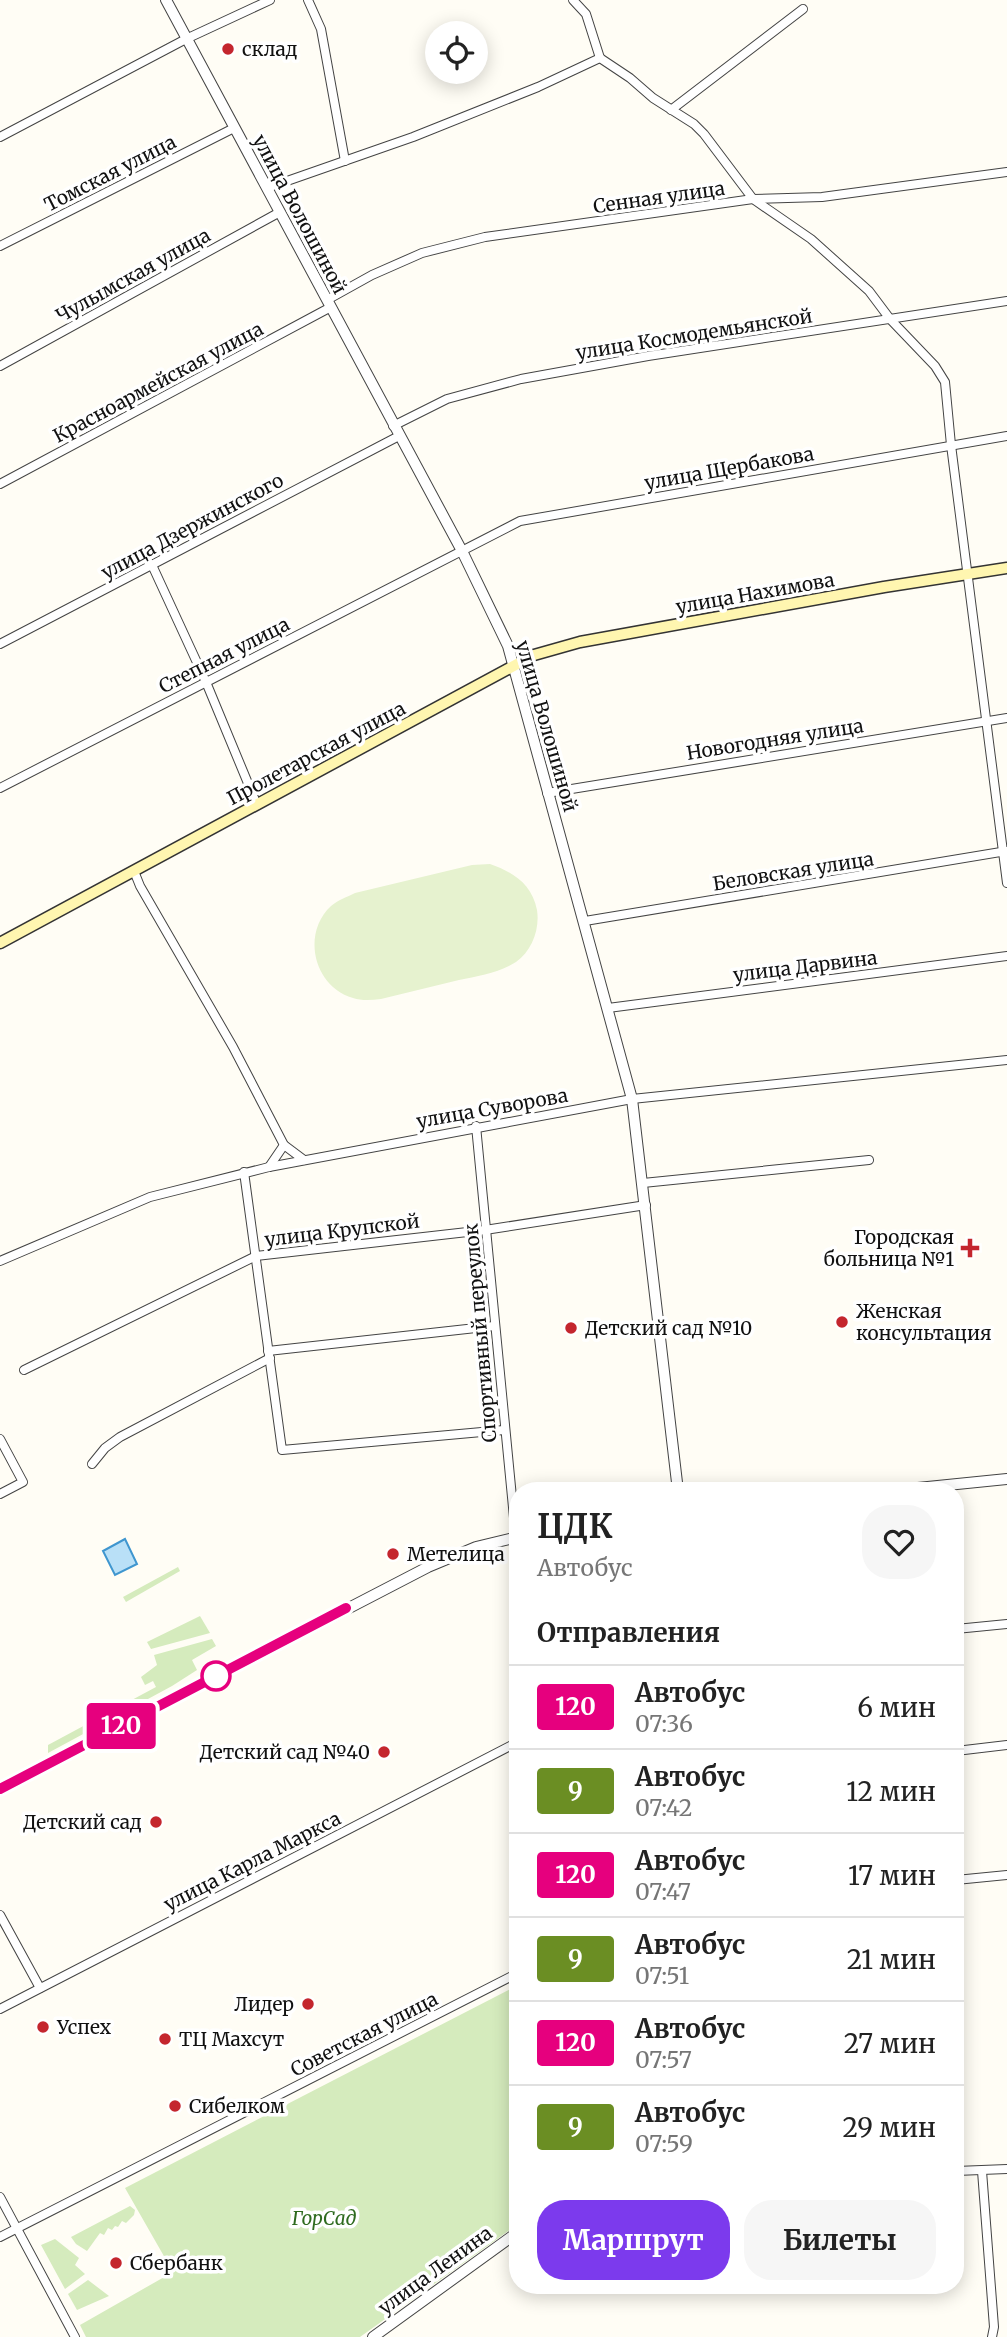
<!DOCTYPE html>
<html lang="ru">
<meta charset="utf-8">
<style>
:root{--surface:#fff;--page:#f6f6f6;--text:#222;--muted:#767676;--line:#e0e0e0;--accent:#7c3aed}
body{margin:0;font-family:Merriweather,serif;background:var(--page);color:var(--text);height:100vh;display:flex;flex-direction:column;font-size:26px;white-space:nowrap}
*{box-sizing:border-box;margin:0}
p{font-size:23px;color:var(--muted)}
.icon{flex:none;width:38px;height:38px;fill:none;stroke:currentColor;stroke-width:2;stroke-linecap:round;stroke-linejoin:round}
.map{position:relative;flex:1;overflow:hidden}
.panel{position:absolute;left:509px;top:1482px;width:455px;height:812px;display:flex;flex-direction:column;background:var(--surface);border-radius:28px;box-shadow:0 4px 18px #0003}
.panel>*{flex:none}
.badge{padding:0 14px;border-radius:5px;font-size:24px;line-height:46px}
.controls{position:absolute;left:425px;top:21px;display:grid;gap:14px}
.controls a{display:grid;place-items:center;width:63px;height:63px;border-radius:50%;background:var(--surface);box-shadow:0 4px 18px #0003;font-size:35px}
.map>.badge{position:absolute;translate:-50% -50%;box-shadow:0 0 0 4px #fff}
h2{padding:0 28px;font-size:26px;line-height:63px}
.round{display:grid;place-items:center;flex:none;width:74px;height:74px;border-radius:28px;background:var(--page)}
.head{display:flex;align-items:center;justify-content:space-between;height:119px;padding:0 28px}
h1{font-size:33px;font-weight:700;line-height:52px}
.cta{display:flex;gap:14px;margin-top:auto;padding:14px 28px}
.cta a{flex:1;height:80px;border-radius:28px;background:var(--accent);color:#fff;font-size:28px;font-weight:700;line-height:80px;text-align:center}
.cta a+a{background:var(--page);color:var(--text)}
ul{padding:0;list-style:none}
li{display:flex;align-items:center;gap:21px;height:84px;padding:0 28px;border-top:2px solid var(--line)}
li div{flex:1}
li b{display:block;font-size:26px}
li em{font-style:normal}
li .badge{min-width:77px;font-weight:700;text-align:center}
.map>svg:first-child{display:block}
.green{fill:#d5ebbd}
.pitch{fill:#e6f2cf}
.water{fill:#b9e0f7;stroke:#3f96cf;stroke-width:2}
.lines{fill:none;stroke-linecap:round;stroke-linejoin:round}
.minor-casing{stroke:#444;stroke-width:10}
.tertiary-casing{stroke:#444;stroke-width:12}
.secondary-casing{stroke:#333;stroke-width:13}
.minor{stroke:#fff;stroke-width:8}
.tertiary{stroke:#fff;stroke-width:10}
.secondary{stroke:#fff6b0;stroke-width:10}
.line-casing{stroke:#fff;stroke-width:16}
.line{stroke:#e6007e;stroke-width:10}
.poi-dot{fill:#c4262e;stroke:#fff;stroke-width:2.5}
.stop-dot{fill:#fff;stroke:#e6007e;stroke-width:3.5}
.labels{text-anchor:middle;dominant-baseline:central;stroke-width:7;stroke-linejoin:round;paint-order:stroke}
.poi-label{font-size:19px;fill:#111;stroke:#fff;text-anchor:start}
.street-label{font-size:19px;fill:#111;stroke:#fff}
.park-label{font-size:19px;font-style:italic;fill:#2f6b1f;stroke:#fff}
</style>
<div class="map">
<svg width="1007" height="2337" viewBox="0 0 1007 2337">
<rect width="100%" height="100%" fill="#fffdf5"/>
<g class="green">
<path d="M178,1567L180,1571L126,1602L123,1597Z"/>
<path d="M200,1616L210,1633L151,1649L147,1642Z"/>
<path d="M212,1639L216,1646L192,1660L197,1670L172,1686L48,1753V1745L156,1687L153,1681L145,1685L141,1677L157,1665L154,1655Z"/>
<path d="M518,1985V2224L360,2337H86L80,2325L173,2272L125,2188Z"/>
<path d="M130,2206L135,2210L134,2215L126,2223L122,2221L118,2227L115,2226L112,2230L108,2228L104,2235L100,2233L87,2251L76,2244L71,2237Z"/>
<path d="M55,2239L79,2258L75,2265L85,2274L65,2289L41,2245Z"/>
<path d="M88,2280L109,2296L77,2310L68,2294Z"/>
</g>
<path class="pitch" d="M490,864C513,872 532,884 537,910C540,929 532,951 516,962C499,973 478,976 459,980C433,986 407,993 381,999C372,1000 362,1001 353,998C314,987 301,934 331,906C338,900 347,897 355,893L472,865Z"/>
<path class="water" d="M125,1539L137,1564L115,1575L103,1551Z"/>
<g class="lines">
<g class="minor-casing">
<g id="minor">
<path d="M308,0L321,29L345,161"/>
<path d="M573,0L586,14L600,58"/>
<path d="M600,58L630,78L653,98L694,124L704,134L753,199L811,239L869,291L890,319L935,366L945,382L951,445L1007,883"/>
<path d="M671,110L803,9"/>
<path d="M0,137L186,39L270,0"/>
<path d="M267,188L413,137L538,87L600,58"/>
<path d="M0,246L234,128"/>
<path d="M327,300L372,275L422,253L485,237L753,199L822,197L1007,172"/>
<path d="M0,366L280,212"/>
<path d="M393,426L447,399L521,379L648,356L1007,301"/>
<path d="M0,484L331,307"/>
<path d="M152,565L206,682L257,805"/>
<path d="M0,644L399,436"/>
<path d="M0,788L520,521L1007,436"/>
<path d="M547,793L1007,718"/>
<path d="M134,871L140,886L233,1047L284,1145L304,1160"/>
<path d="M585,921L1007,851"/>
<path d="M608,1008L1007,956"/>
<path d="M476,1126L518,1559"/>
<path d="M269,1167L284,1145"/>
<path d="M244,1172L282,1450L504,1430"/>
<path d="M643,1183L869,1160"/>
<path d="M0,1261L150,1197L269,1167L632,1099L1007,1060"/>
<path d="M268,1351L494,1326"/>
<path d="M24,1370L256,1256L485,1230L646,1205"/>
<path d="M0,1439L23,1482L0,1494"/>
<path d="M92,1464L105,1448L120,1437L270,1358"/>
<path d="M956,1629L1007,1624"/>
<path d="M956,1751L1007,1745"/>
<path d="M956,1880L1007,1875"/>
<path d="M0,1915L40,1988"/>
<path d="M0,2009L518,1742"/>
<path d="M956,2171L1007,2169"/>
<path d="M982,2171L994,2327L992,2337"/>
<path d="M0,2197L75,2337"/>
<path d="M0,2237L518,1973"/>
</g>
</g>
<g class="tertiary-casing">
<g id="tertiary">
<path d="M166,0L462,551L508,646L632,1099L678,1491"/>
<path d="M888,1491L1007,1479"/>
<path d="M0,1789L428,1567L476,1547L518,1537"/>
<path d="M373,2337L518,2232"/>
</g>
</g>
<g class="secondary-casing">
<path id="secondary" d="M0,943L534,655L580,642L884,587L1007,568"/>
</g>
<use href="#minor" class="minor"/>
<use href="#tertiary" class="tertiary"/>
<use href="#secondary" class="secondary"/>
</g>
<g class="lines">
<g class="line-casing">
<path id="line" d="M0,1789L346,1608"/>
</g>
<use href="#line" class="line"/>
</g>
<g class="poi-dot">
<circle cx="228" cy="49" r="7"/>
<path d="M966.5 1237.5h7v7h7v7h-7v7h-7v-7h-7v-7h7z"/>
<circle cx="842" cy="1322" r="7"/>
<circle cx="571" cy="1328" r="7"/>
<circle cx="393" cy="1554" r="7"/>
<circle cx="384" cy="1752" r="7"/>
<circle cx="156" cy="1822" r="7"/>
<circle cx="308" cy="2004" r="7"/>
<circle cx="43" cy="2027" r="7"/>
<circle cx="165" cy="2039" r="7"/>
<circle cx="175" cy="2106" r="7"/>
<circle cx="116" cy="2263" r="7"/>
</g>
<circle class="stop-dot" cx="216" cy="1676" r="14"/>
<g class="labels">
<g class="poi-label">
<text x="242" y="49">склад</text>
<text x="954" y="1237" text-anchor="end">Городская<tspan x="954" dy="22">больница №1</tspan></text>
<text x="856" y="1311">Женская<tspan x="856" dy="22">консультация</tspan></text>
<text x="585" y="1328">Детский сад №10</text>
<text x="407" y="1554">Метелица</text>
<text x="370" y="1752" text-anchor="end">Детский сад №40</text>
<text x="142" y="1822" text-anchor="end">Детский сад</text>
<text x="294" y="2004" text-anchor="end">Лидер</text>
<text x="57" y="2027">Успех</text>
<text x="179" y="2039">ТЦ Махсут</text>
<text x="189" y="2106">Сибелком</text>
<text x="130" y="2263">Сбербанк</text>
</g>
<g class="street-label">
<text transform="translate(110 173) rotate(-27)">Томская улица</text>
<text transform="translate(659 197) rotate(-8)">Сенная улица</text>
<text transform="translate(300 214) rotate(62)">улица Волошиной</text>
<text transform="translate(133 275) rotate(-29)">Чулымская улица</text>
<text transform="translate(694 334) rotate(-9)">улица Космодемьянской</text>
<text transform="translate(158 382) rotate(-28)">Красноармейская улица</text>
<text transform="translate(729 468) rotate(-10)">улица Щербакова</text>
<text transform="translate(192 526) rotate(-28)">улица Дзержинского</text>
<text transform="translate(755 593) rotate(-10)">улица Нахимова</text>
<text transform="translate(224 655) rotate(-27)">Степная улица</text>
<text transform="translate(547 726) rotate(74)">улица Волошиной</text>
<text transform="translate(775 739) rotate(-9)">Новогодняя улица</text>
<text transform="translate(316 753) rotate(-28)">Пролетарская улица</text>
<text transform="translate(793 871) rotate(-9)">Беловская улица</text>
<text transform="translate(805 966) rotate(-7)">улица Дарвина</text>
<text transform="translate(492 1108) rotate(-10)">улица Суворова</text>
<text transform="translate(342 1230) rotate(-7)">улица Крупской</text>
<text transform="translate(480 1333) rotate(-95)">Спортивный переулок</text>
<text transform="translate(252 1861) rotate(-27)">улица Карла Маркса</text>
<text transform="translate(364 2034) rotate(-27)">Советская улица</text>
<text transform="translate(435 2270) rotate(-36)">улица Ленина</text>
</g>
<g class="park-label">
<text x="324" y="2218">ГорСад</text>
</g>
</g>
</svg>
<div class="controls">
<a><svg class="icon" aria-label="locate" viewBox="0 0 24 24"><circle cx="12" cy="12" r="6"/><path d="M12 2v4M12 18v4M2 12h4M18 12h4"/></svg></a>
</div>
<b class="badge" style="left:121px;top:1726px;background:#e6007e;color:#fff">120</b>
<section class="panel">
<div class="head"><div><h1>ЦДК</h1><p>Автобус</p></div><a class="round"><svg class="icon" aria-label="heart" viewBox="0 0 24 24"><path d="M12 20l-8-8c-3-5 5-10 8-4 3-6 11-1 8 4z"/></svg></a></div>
<h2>Отправления</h2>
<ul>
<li><span class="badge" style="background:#e6007e;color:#fff">120</span><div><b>Автобус</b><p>07:36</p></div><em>6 мин</em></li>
<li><span class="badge" style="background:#6b8e23;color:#fff">9</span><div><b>Автобус</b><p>07:42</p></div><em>12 мин</em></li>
<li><span class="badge" style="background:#e6007e;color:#fff">120</span><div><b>Автобус</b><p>07:47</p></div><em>17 мин</em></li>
<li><span class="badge" style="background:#6b8e23;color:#fff">9</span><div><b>Автобус</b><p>07:51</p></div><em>21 мин</em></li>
<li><span class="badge" style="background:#e6007e;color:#fff">120</span><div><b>Автобус</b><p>07:57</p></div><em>27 мин</em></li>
<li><span class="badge" style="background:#6b8e23;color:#fff">9</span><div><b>Автобус</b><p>07:59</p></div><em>29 мин</em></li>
</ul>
<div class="cta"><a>Маршрут</a><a>Билеты</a></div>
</section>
</div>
